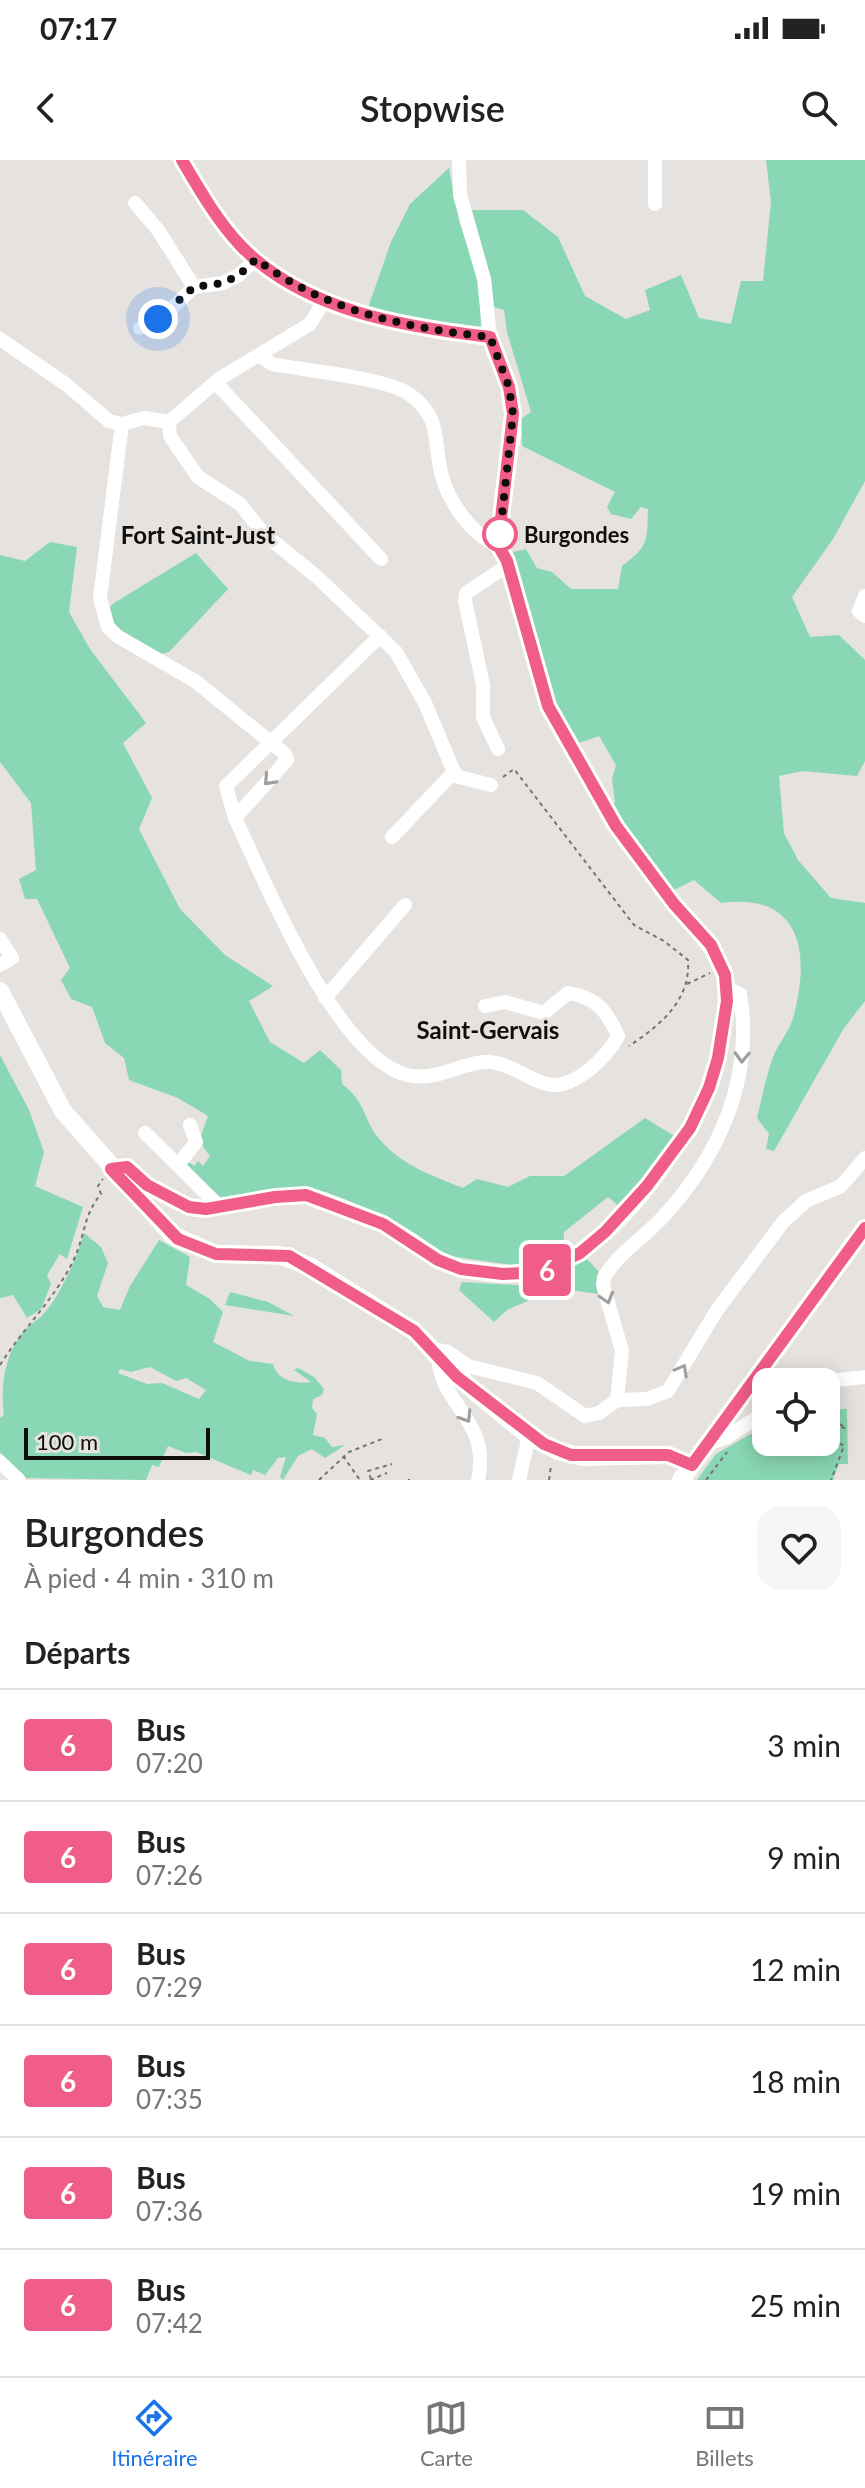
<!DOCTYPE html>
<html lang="fr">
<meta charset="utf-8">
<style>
:root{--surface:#fff;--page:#f6f6f6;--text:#222;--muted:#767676;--line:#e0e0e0;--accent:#1a73e8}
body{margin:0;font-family:Lato,sans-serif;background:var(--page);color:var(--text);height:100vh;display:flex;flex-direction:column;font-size:30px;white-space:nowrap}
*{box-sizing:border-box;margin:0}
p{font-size:26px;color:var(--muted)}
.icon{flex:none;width:44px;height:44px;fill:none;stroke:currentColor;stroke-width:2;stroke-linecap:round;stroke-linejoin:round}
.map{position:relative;height:1320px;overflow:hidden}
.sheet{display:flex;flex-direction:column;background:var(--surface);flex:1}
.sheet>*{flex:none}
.badge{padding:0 16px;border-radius:6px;font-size:28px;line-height:52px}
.fabs{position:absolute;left:752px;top:1208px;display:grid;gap:16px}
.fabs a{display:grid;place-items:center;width:88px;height:88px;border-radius:16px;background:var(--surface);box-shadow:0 4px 20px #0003;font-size:40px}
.scale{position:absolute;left:24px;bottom:20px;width:186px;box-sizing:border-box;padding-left:8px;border:4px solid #0f0e0d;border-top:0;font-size:22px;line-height:28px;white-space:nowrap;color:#0f0e0d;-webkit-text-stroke:6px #e5e2df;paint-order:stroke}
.you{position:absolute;width:40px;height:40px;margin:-20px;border:6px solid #fff;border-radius:50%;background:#1a73e8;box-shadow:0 0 0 12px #1a73e833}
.map>.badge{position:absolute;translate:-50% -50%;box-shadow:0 0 0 4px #fff}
h2{padding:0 24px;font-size:30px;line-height:72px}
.round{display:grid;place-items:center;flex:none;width:84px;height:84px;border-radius:24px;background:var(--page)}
.overview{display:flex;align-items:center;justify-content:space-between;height:136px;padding:0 24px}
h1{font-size:38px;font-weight:600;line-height:60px}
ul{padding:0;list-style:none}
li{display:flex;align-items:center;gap:24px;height:112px;padding:0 24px;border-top:2px solid var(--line)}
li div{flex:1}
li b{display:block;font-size:30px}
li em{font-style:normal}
li .badge{min-width:88px;font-weight:700;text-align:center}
.status{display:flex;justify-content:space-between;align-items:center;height:56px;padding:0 40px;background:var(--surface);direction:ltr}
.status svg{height:22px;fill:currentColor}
header{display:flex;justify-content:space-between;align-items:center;height:104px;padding:0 24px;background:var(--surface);font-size:36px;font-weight:600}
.dock{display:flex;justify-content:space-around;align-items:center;height:112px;border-top:2px solid var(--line);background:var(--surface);font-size:22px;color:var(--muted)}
.dock a{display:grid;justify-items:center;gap:4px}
.dock .active{color:var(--accent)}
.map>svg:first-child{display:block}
.green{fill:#89d7b4;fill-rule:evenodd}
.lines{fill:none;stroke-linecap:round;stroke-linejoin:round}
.path{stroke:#767472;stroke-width:2;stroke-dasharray:4 4;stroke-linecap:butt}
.minor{stroke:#fff;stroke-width:14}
.major{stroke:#fff;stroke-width:18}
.oneway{stroke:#9f9f9e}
.line-casing{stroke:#fff;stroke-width:18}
.line{stroke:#ef5d88;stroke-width:12}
.walk{stroke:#0f0e0d;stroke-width:8;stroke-dasharray:0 14.4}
.stop-dot{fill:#fff;stroke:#ef5d88;stroke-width:4}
.labels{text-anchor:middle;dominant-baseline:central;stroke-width:6;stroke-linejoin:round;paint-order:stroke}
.stop-label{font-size:22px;font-weight:bold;fill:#0f0e0d;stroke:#e5e2df;text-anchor:start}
.neighbourhood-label{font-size:24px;font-weight:bold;fill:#0f0e0d;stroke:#e5e2df}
</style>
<div class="status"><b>07:17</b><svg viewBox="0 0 49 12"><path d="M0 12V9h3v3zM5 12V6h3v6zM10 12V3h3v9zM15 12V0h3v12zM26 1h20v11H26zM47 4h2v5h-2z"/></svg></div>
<header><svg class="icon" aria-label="back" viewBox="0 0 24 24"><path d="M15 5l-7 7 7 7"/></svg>Stopwise<svg class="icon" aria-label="search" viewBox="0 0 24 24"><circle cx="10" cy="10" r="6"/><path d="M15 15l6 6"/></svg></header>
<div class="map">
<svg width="865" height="1320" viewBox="0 0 865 1320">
<rect width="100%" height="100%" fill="#e5e2df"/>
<g class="green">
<path d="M766,0H865V321L833,379L792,437L810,477L839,475L865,500V601L857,616L803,611L779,616L784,673L798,700L831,738L865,743V841L844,868L774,991L766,989L769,974L757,958C762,938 766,916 773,897C778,884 789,872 793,858C811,794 802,732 721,743L694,720L672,731L610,645L615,642L612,619L616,605L599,576L579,583L550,536L513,392L526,389L537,408L552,412L571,429H618L622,406C649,386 647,381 648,349L641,347L631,359L611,354L607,347L615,332L522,286V258L531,252L507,172L504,150L494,147L491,120L472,50H523L558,77L585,136L626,159L650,150L645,130L681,115L699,158L731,164L741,121H763L771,42Z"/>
<path d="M449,8L459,61L480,126L481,170L401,159L368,148L391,82L410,44Z"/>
<path d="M50,382L77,387L69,452L90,489L146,563L123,583L152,638L139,669L180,749L225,795L273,826L249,841L270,882L304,903L320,890L341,910L342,924C367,943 363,961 381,981C403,1006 433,1016 463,1028L477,1019L508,1027L530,1016H564L645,958L676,977L619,1046L608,1037L564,1072L563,1096L511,1105L449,1096L397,1062L342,1042L326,1032H273L219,1041L184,1008L186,1000L194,1006L198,1001L203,1006L210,996L199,981L208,956L178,938L129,920L124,898L105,883L92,847L71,839L61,820L70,808L37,739H25L19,719L36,710L31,643L0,602V395L25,401Z"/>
<path d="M196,393L228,429L169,492L160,494L115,468L106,451L114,443Z"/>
<path d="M0,895L29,950L44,992L35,1026L83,1047L67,1099L60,1094L47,1115L51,1124L41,1149L27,1158L13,1135L0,1138Z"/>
<path d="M84,1073L101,1087L108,1103L97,1136L103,1147L120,1150L130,1126L159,1080L190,1097L186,1125L210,1139L223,1152L213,1182L250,1201L273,1204C277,1221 296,1224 311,1222L294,1210L298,1208L314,1217L324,1229L322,1235L313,1239L312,1248L317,1254L313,1275L325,1278L332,1287L345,1285L325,1298L312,1289L298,1296L283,1320L280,1317L286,1297L278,1298L265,1315L253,1310L251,1315L196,1292L186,1293L168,1286L159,1307L152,1305L146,1320L25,1318L0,1292V1258L4,1255C0,1225 5,1192 26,1169C32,1163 40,1159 45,1152C60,1136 78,1095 84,1073ZM150,1207L176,1221L186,1218L206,1230L199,1239L162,1223L147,1224L118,1213L120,1209L131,1212Z"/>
<path d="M585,1097L602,1115L598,1134L557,1128L507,1150L494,1162L459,1130L462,1122L533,1126L548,1121Z"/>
<path d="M230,1132L268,1142L294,1156L225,1145Z"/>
<path d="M847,1249L848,1304H839L833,1320H697L716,1294L766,1265V1282H826V1250Z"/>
</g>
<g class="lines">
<g class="path">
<path d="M503,617L514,609L634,765L664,781L688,800C691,841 659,866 629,886"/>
<path d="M687,824L710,813"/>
<path d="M0,1205C24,1167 56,1138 75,1097C85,1074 84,1054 101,1034L98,1026L103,1019"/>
<path d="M826,1256L846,1268L826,1265"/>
<path d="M826,1275L844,1286L831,1320"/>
<path d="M753,1277L766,1270"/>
<path d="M343,1296L360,1320"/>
<path d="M371,1319L368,1311L392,1304"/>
<path d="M319,1320L349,1292L382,1279"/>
<path d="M370,1320L387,1313"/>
<path d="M408,1320H410"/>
<path d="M549,1320L551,1306"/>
<path d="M706,1320L727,1292"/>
</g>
<g class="minor">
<path d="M182,0C199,29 218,62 241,86C304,151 405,168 490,177"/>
<path d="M135,43L158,70L194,127"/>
<path d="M655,44V0"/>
<path d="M140,168L167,153L194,127L223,123L239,115L256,99"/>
<path d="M0,179L67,225L109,261L122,264L144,258L169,262L219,219L310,164L325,139"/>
<path d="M260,196L272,204C302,210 387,218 409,234C444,259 432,282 442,316C449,342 472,376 498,385"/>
<path d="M215,222L381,399"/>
<path d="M169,262L170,276L198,317L240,344L263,373L317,417L396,492L425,543L454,612L459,617L491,625"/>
<path d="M122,264L100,438L108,467L117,476L195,521L285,594L287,600L235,658"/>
<path d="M865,436L859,451L865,456"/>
<path d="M380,476L226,626L235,658C265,721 336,897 407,915C440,923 468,897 496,903C514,906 529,920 547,924C573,931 607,897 618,876C607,851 596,837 568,833L544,853L505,842L485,846"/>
<path d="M498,589L483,557V525L465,441L466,433L508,405"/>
<path d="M392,677L454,612"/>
<path d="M0,779L12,798L0,805"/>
<path d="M325,838L405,745"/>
<path d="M145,973L219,1046"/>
<path d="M178,1005L196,982L190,965"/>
<path d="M111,1009L127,1007C145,1023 172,1047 199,1049C234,1052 270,1031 306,1035C333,1039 389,1066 412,1080C424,1088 434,1099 447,1104C463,1111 482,1112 500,1114C513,1114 530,1115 542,1112C636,1085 753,900 721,803L616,666L548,546L507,401L498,385L514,274L512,241L490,177L484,119L460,35L459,0"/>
<path d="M432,1189L448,1192L468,1206L537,1223L585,1256L599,1253L617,1240"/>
<path d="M438,1197C441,1247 491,1259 478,1320"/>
<path d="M820,1222L865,1217"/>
<path d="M617,1240L622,1191L603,1125L604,1117C617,1095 643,1078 661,1059C719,997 754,919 740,834L727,828"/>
<path d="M617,1240L647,1239L668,1231L717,1150L783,1062L806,1041L841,1026L865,998"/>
<path d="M708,1284L725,1278L766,1252"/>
<path d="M0,1302L19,1320"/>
<path d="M519,1320L529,1276"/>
</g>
<g class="major">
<path d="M0,831L63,951L172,1075L216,1094L279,1095L311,1107L414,1171L475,1232L529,1276L558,1291L583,1297L668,1295L692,1305"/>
<path d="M681,1320L865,1068"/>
</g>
</g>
<defs><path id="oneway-chevron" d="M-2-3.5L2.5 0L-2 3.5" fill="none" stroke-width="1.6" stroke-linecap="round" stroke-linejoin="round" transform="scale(2)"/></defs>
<g class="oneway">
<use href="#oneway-chevron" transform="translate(269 620) rotate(133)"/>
<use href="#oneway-chevron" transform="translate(742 897) rotate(92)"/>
<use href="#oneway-chevron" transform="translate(607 1138) rotate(73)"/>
<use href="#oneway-chevron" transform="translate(682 1210) rotate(-61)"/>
<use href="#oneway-chevron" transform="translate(466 1257) rotate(58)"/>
</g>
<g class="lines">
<g class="line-casing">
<path id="line" d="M182,0C199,29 218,62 241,86C304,151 405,167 490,177L509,227L513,254L498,385L507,401L548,546L616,666L674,744L711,785L725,815L727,841L718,898L709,928L690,968L647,1026L605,1072L580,1093L541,1112L503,1114L461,1109L438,1100L383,1064L306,1035L275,1037L206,1049L189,1047L147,1025L127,1007L111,1009L178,1079L216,1094L289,1096L414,1171L457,1217L544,1284L571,1295H668L692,1305L865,1068"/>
</g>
<use href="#line" class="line"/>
<path class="walk" d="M158,159L194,127L223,123L239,115L256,99C325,151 406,168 490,177L509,227L513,254L500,374"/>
</g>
<circle class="stop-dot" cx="500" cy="374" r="16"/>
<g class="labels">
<g class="stop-label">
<text x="524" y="374">Burgondes</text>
</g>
<g class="neighbourhood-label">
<text x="198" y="374">Fort Saint-Just</text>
<text x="488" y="869">Saint-Gervais</text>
</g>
</g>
</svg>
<div class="fabs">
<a><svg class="icon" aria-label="locate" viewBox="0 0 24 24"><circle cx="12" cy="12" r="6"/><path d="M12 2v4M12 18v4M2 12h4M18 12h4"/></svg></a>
</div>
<div class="scale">100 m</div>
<div class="you" style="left:158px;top:159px"></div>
<b class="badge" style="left:547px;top:1110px;background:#ef5d88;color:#fff">6</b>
</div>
<section class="sheet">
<div class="overview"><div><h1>Burgondes</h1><p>À pied · 4 min · 310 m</p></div><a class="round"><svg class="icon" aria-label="heart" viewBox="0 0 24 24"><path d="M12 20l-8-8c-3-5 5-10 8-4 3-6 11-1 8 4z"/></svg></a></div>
<h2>Départs</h2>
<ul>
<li><span class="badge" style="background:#ef5d88;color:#fff">6</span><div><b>Bus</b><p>07:20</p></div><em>3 min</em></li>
<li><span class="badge" style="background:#ef5d88;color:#fff">6</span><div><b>Bus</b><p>07:26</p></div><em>9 min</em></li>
<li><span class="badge" style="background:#ef5d88;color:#fff">6</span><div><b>Bus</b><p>07:29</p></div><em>12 min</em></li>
<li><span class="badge" style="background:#ef5d88;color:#fff">6</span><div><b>Bus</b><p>07:35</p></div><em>18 min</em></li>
<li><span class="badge" style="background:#ef5d88;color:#fff">6</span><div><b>Bus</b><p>07:36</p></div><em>19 min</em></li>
<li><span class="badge" style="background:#ef5d88;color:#fff">6</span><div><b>Bus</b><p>07:42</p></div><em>25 min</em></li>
</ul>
</section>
<nav class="dock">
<a class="active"><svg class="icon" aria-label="directions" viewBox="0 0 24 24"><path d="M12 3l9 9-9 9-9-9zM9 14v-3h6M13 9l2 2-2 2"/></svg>Itinéraire</a>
<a><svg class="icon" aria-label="map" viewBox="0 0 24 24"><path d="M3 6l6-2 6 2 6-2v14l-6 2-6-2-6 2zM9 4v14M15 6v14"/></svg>Carte</a>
<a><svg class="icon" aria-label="tickets" viewBox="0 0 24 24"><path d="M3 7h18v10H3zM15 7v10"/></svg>Billets</a>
</nav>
